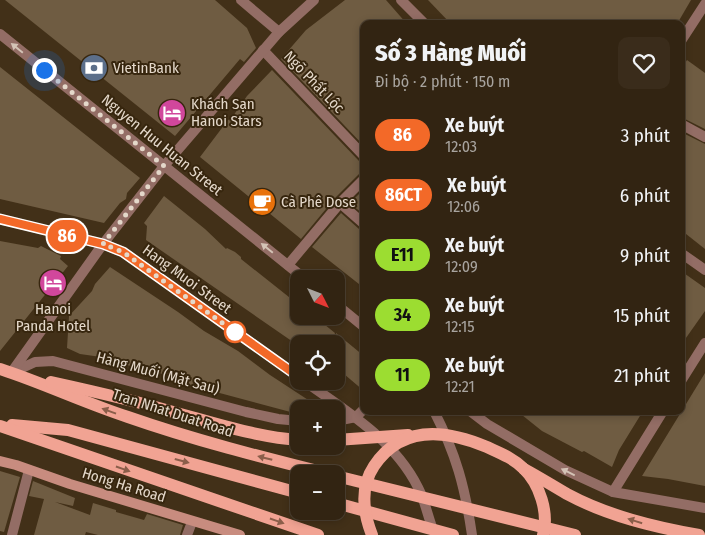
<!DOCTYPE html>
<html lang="vi">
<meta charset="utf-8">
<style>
:root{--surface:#322412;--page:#3a2c1b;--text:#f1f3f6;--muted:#a8a49f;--line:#4d4132}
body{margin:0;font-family:"Fira Sans Condensed",sans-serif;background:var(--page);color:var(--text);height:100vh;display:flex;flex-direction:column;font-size:19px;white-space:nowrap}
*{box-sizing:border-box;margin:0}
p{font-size:16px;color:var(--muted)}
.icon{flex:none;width:28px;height:28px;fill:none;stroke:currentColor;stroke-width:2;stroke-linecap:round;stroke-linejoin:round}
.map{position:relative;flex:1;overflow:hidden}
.panel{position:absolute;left:360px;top:20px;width:325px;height:395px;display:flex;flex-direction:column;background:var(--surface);border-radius:10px;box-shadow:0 2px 8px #0003,0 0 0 1px var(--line)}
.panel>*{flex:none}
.badge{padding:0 10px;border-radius:16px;font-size:18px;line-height:32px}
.needle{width:32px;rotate:132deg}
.tools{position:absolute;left:290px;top:270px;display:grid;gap:10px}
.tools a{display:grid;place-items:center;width:55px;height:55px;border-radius:10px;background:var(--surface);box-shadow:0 2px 8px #0003,0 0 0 1px var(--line);font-size:25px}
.you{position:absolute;width:25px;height:25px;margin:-12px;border:4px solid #fff;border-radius:50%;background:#1a73e8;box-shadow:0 0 0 8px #1a73e833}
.map>.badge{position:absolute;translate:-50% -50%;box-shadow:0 0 0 2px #fff}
.round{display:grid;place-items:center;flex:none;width:52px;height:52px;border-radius:10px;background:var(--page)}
.summary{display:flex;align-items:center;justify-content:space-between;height:85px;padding:0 15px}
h1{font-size:24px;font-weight:800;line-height:38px}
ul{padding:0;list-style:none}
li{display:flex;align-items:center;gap:15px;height:60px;padding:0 15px}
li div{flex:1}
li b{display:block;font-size:19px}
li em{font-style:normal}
li .badge{min-width:55px;font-weight:700;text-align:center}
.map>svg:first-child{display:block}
.building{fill:#6f5c42}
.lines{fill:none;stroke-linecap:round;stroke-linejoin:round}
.lane{stroke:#936d65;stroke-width:10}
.street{stroke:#936d65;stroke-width:10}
.secondary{stroke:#c88c7f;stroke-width:10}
.primary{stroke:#f1a393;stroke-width:12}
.primary-bridge{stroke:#f1a393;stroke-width:12}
.oneway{fill:#d4c3b6}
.oneway2{fill:#8b5e4a}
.line-casing{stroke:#fff;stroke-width:11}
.line{stroke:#f36928;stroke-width:8}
.walk{stroke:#e4d8ca;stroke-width:5;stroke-dasharray:0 9}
.stop-dot{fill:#fff;stroke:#f36928;stroke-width:2.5}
.labels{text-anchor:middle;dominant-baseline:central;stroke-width:4;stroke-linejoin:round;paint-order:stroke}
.poi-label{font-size:15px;fill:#e4d8ca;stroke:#37260e;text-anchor:start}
.street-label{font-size:15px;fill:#e4d8ca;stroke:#37260e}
</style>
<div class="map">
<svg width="705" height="535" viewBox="0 0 705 535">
<rect width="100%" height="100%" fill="#423018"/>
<g class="building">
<path d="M5,0H215L247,28L256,48L244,62L240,59L175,136Z"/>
<path d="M345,0H386L407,24H364V146L281,59L306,30Z"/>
<path d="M428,0H691L677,24H451Z"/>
<path d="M687,60L705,73V129L681,117V69Z"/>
<path d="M0,67L140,178L127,193L126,199L120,203L104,223L0,199Z"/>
<path d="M272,70L359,161L364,163V172L359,174L335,198L301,239L200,157L228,120L231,119L247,96Z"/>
<path d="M681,132L705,144V249L681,230Z"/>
<path d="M364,189V215L350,203Z"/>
<path d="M164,196L205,229L226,249L227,248L235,252L241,257V259L299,305V316H314L335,333L331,344H296L146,240L147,226L144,223Z"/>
<path d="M341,213L359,229L364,231V288L312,247Z"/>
<path d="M0,241L38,248L41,246L61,256L60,259L68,266L0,351Z"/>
<path d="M110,267L178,312L204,331L238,351L270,375L322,409H299L298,414L201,388L169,378L170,376L107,360L108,358L80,354L67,348L69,316L92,291L95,284Z"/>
<path d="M681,271L705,288V311L681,345Z"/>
<path d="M336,333L364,356V391L344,374L336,375Z"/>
<path d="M705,373V486L668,479L642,476Z"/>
<path d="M517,411H643L619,450L612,467L584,451L582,452L542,431Z"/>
<path d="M0,471L20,477L4,532L0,531Z"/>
<path d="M33,481L75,498L73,506L55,502L90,515L93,503L116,510V512L144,520L147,514L183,525L180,535H98L86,532L85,535H34L44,499L29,496Z"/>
</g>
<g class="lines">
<g class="lane">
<path d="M263,50L364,156"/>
<path d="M340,203L364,224"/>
<path d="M288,265L340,203L364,179"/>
<path d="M11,373L35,362L53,361L246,412L278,419L299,421"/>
<path d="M336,421L356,417"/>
<path d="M12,535L29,470"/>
</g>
<g class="street">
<path d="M241,0L279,32"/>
<path d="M401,0L425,24"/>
<path d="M0,34L305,279"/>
<path d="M681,41L705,4"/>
<path d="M681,124L705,137"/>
<path d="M0,219L103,244L123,252L299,377"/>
<path d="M681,253L705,270"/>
<path d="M336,304L364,327"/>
<path d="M11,373L103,244L164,166L279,32L314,0"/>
<path d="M304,381C349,413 400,443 422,496C426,507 429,519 433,530"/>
<path d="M681,381L705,343"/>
<path d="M434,411C456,454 465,487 472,535"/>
<path d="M470,411L487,424L565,470L613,492L705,508"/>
<path d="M356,417L364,409"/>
<path d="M613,492L663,411"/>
<path d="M187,535L192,522"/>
</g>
<path class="secondary" d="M0,461L16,465L70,484L240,535"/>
<g class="primary">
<path d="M0,369C43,383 85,403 128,417C194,440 261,457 329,474"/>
<path d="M51,382C92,391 133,400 173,412C214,423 256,437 299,440"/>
<path d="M12,425L68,430L299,493"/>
<path d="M0,426L318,535"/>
<path d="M524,469C539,477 553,486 567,494C608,516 654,527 699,535"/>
<path d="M336,476L575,535"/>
<path d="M336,503L453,535"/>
</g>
<g class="primary-bridge">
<path d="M336,440L408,435"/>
<path d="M372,535C363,512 360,487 374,466C402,424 447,430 487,447C500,453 513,458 523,468C540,484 549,513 543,535"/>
</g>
</g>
<defs><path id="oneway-solid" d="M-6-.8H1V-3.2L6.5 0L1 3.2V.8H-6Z" transform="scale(1.25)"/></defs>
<g class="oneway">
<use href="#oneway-solid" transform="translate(17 48) rotate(-141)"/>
<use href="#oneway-solid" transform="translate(267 248) rotate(-141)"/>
<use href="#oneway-solid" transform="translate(568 472) rotate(-154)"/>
</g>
<g class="oneway2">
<use href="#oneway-solid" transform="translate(109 411) rotate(-160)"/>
<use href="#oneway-solid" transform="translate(265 458) rotate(-166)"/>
<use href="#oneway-solid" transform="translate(182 461) rotate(15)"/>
<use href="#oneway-solid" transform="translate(123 469) rotate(19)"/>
<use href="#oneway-solid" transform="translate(277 521) rotate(19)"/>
<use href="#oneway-solid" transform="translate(635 521) rotate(-163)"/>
</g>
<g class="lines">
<g class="line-casing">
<path id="line" d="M0,219L103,244L123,252L299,377"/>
</g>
<use href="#line" class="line"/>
<path class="walk" d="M44,70L164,166L103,244L123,252L235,332"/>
</g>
<defs>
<g id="bank-disc" transform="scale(1.4375)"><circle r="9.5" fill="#5c6f8a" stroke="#37260e"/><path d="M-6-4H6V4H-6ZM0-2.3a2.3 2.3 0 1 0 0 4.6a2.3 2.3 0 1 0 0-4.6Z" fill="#fff"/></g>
<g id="hotel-disc" transform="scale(1.4375)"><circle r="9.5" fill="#d1479c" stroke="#37260e"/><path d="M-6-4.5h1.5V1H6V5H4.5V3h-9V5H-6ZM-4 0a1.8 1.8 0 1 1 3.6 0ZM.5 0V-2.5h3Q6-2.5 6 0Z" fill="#fff"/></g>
<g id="cafe-disc" transform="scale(1.4375)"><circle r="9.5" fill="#e8710a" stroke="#37260e"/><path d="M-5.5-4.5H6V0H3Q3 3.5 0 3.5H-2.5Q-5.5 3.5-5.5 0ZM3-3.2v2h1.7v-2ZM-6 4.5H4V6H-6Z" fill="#fff"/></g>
</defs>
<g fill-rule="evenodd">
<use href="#bank-disc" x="94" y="68"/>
<use href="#hotel-disc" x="172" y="113"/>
<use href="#cafe-disc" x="262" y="202"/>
<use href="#hotel-disc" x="53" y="283"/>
</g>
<circle class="stop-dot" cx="235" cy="332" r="10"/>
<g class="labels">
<g class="poi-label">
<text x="113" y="68">VietinBank</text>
<text x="191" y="104">Khách Sạn<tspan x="191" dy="17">Hanoi Stars</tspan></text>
<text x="281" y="202">Cà Phê Dose</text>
<text x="53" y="309" text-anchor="middle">Hanoi<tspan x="53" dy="17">Panda Hotel</tspan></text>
</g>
<g class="street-label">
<text transform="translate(314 82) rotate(46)">Ngõ Phất Lộc</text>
<text transform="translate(162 145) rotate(39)">Nguyen Huu Huan Street</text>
<text transform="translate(187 279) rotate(36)">Hang Muoi Street</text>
<text transform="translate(158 373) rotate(15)">Hàng Muối (Mặt Sau)</text>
<text transform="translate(173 413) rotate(18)">Tran Nhat Duat Road</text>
<text transform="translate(124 485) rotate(17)">Hong Ha Road</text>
</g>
</g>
</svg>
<div class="tools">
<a><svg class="needle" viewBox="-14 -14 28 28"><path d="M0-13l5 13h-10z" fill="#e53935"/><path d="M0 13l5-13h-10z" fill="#a8a49f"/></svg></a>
<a><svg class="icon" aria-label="locate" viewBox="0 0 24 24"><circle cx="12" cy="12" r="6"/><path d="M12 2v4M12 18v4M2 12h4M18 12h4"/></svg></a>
<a>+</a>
<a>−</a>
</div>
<div class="you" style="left:44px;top:70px"></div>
<b class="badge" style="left:67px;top:236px;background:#f36928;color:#fff">86</b>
<section class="panel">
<div class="summary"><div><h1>Số 3 Hàng Muối</h1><p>Đi bộ · 2 phút · 150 m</p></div><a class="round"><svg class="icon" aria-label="heart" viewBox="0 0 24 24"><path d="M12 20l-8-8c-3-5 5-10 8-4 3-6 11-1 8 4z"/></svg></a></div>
<ul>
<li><span class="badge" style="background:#f36928;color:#fff">86</span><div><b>Xe buýt</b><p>12:03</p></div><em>3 phút</em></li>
<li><span class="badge" style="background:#f36928;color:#fff">86CT</span><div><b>Xe buýt</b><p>12:06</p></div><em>6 phút</em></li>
<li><span class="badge" style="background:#9cdd31;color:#111">E11</span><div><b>Xe buýt</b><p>12:09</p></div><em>9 phút</em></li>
<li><span class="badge" style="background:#9cdd31;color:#111">34</span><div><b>Xe buýt</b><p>12:15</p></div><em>15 phút</em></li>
<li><span class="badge" style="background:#9cdd31;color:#111">11</span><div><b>Xe buýt</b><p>12:21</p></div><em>21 phút</em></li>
</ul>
</section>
</div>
